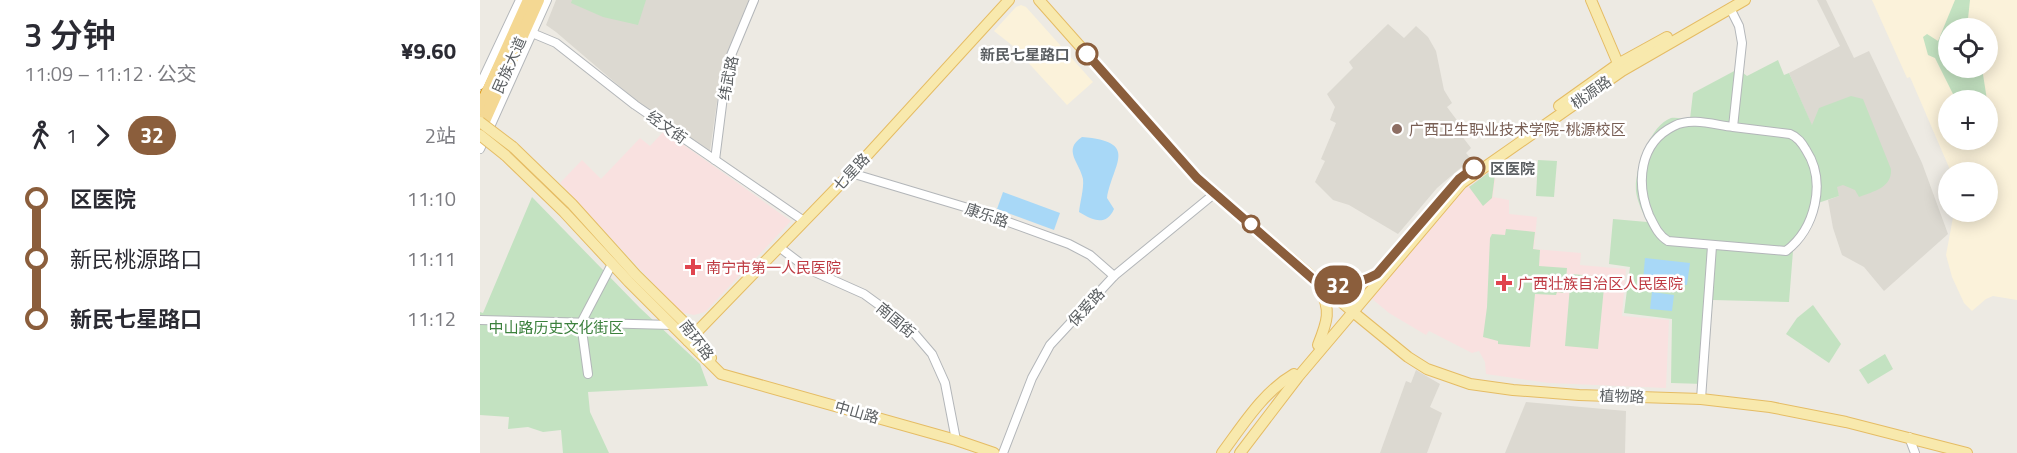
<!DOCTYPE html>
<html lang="zh">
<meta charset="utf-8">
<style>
:root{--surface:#fff;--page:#f7f7f7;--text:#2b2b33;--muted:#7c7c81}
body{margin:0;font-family:"Titillium Web","Noto Sans SC",sans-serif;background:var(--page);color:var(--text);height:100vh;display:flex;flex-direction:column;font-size:22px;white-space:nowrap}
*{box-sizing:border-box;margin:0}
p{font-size:20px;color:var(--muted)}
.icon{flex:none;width:33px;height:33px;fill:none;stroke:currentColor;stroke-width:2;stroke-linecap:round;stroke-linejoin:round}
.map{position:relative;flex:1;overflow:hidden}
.sheet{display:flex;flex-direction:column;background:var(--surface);width:480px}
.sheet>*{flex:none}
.badge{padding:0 12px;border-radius:20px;font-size:21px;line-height:39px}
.controls{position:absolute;left:1458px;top:18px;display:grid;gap:12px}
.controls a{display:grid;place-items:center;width:60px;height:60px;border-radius:50%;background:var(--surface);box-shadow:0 3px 15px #0003;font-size:30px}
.map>.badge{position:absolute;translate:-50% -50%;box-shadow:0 0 0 3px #fff}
.legs{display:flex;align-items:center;gap:9px;height:66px;padding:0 24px;font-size:20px}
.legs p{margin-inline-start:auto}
.overview{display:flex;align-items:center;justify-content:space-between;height:102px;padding:0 24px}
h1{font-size:33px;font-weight:600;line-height:45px}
ul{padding:0 24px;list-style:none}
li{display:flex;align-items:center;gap:21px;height:60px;font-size:22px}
li i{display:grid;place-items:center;width:9px;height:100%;margin:0 8px;background:currentColor}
li i::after{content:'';width:15px;height:15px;margin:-8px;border:4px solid;border-radius:50%;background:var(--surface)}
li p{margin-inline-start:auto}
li:first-child i{background:linear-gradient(#0000 50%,currentColor 0)}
li:last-child i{background:linear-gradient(currentColor 50%,#0000 0)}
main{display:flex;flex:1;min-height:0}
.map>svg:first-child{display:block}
.commercial{fill:#fbf2da;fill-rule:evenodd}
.education{fill:#dcd9d1}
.medical{fill:#f9e1e0}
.green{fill:#c3e2c1}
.water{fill:#a8d8f7}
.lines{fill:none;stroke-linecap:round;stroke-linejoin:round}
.minor-casing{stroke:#b3b6b9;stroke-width:10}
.major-casing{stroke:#e5bc64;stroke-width:12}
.highway-casing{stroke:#dc9713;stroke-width:14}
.minor{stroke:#fff;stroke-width:8}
.major{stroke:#f8e9ad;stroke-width:10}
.highway{stroke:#f4d893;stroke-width:12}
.major-bridge-casing{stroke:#e5bc64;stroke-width:12;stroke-linecap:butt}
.major-bridge{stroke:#f8e9ad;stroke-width:10}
.line-1-casing{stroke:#fff;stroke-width:14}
.line-1{stroke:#8b5e3c;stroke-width:9}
.stop-1-dot{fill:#fff;stroke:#8b5e3c;stroke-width:3}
.education-dot{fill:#8d6e63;stroke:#fff;stroke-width:2}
.health-dot{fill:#e0444e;stroke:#fff;stroke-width:2}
.labels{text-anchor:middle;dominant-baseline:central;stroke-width:5;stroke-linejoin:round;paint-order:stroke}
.stop-label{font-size:15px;font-weight:bold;fill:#5b5f62;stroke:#fff;text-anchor:end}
.street-label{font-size:15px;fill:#5b5f62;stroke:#fff}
.education-label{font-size:15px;fill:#785e54;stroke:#fff;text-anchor:start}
.health-label{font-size:15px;fill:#be3a42;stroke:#fff;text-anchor:start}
.park-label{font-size:15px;fill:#3c813d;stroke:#fff}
</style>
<main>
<section class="sheet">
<div class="overview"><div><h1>3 分钟</h1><p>11:09 – 11:12 · 公交</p></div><b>¥9.60</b></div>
<div class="legs"><svg class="icon" aria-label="walk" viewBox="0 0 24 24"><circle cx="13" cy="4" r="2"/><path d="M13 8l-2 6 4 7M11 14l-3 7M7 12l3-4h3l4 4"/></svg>1<svg class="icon" aria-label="forward" viewBox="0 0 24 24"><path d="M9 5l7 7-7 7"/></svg><b class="badge" style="background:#8b5e3c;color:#fff">32</b><p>2站</p></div>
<ul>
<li><i style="color:#8b5e3c"></i><b>区医院</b><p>11:10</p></li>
<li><i style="color:#8b5e3c"></i><span>新民桃源路口</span><p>11:11</p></li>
<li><i style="color:#8b5e3c"></i><b>新民七星路口</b><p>11:12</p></li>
</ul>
</section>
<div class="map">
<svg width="1537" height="453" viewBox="0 0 1537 453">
<rect width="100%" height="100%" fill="#edeae3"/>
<g class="commercial">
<path d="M1392,0H1537V300L1513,296L1506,299L1492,311L1484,303L1472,277L1466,255L1474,212H1508V172H1471L1430,77L1427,78ZM1468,28H1508V68H1468ZM1468,100H1508V140H1468Z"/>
<path d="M541,5L546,7L613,82L587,105L533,46L514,31L536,7Z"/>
</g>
<g class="education">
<path d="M76,0H270L242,66L230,151L159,103L76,32L66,25Z"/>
<path d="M1337,0H1346L1374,58L1389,51L1442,163L1468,234L1404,291L1384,267L1362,255L1353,228L1348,200L1359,196L1339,142L1309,73L1360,46Z"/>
<path d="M908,24L924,38L936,26L948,37L956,51L964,90L972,103L967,107L982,127L978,131L991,148L986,153L991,159L957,188L918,234L869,205L853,200L835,182L845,161L841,159L856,123L850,120L855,107L847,94L873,68L869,62Z"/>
<path d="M936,370L960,384L950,407L962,413L947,453H900L926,381L931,383Z"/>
<path d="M1046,402L1146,411L1145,453H1025Z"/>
</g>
<g class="medical">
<path d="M184,131L311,221L225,312L214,315L200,312L80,183L102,160L121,179L160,138L170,146Z"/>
<path d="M1017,165L1013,197L1029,200V214L1057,217L1054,249L1101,253L1100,265L1146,269L1142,316L1189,320L1186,388L1069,383L1006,374L1005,362L999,351L992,353L949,331L946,335L909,313L891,298L981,192Z"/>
</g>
<g class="green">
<path d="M92,0H166L158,25L123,17L91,3Z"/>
<path d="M1475,0H1490L1487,28H1468V68H1502L1507,100H1476L1455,58L1448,55L1443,37L1447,34L1458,41Z"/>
<path d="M1298,60L1304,75L1309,73L1332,125L1339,108L1371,96L1383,99L1411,169C1412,188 1394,191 1379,197L1375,190L1363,185L1357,187L1359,196L1338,203L1313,251L1309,302L1233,300L1224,384L1191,383L1192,319L1144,313L1150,267L1129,264L1133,219L1167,222C1163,213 1157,201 1156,191C1154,171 1170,125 1191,118C1196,117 1204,119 1210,119L1213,93L1258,69L1267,76Z"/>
<path d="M1058,160L1077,161L1074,197L1056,196Z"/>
<path d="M1016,167L1012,198L1003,206L989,187Z"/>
<path d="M52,197L160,308L220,364L228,386L108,392L110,412L129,453H83L81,430L63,432L48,427L28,429L29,417L0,415V312L3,313Z"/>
<path d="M1026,229L1055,232L1053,249L1060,250L1059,266L1087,268L1085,293L1077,292L1076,295L1055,294L1050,347L1018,344V341L1003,337L1007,307L1010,238L1012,234L1025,235Z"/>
<path d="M1091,274L1125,277L1118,349L1085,346Z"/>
<path d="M1333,305L1361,344L1349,363L1306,334L1317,318Z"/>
<path d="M1405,354L1413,369L1388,384L1379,370Z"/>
</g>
<g class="water">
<path d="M602,137C660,142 633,163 627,198L634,209C626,227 612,220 599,212C600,202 604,189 603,179C600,163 582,150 602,137Z"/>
<path d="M523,192L580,213L574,230L517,209Z"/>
<path d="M1165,258L1210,263L1207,285L1163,281Z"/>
<path d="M1172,292L1194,295L1192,311L1170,309Z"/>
</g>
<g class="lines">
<g class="minor-casing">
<g id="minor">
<path d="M1250,8L1259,26L1262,43L1253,127C1235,125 1211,117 1194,126C1159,143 1156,183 1169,215C1174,225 1178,235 1188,241L1306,251C1335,229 1347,182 1326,150C1322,143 1318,137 1310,134L1253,127"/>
<path d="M52,33L76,43L155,105L324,221"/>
<path d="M0,85L40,0"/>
<path d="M0,149L67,0"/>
<path d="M235,160L247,65L274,0"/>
<path d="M371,173L498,211L589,244L610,255L634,276"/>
<path d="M299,247L328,269L384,294L428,326L452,354L465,383L476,440"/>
<path d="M0,320L192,325"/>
<path d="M108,374L101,323L132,264"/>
<path d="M1221,399L1232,246"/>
<path d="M1429,437L1435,453"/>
<path d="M523,453L552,378L570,345L634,276L734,194"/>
</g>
</g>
<g class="major-casing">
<g id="major">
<path d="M559,0L717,178L873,312L928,357L947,369L990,384L1033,390L1099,395L1221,399L1290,407L1366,422L1487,453"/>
<path d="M1111,0L1140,68"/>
<path d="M1079,106L1138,64L1187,37"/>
<path d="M33,147L92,204L156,275L215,333L231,358"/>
<path d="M25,155L84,212L149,282L241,374L476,440L514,453"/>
<path d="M837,280C862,286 874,287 897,274"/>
<path d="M208,341L371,173L529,0"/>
<path d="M838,345C847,322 852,310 839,288"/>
<path d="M742,453C763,425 783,392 814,374"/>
<path d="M760,453L818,377L982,183L1142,71L1265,0"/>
</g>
</g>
<g class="highway-casing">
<g id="highway">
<path d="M0,109L49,0"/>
<path d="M0,130L58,0"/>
</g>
</g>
<use href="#minor" class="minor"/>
<use href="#major" class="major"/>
<use href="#highway" class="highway"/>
<g class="major-bridge-casing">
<g id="major-bridge">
<path d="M0,122L33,147"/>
<path d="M0,135L25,155"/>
</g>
</g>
<use href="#major-bridge" class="major-bridge"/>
</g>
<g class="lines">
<g class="line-1-casing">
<path id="line-1" d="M607,54L717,178L834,280C860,286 872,287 897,274L979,179L994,168"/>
</g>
<use href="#line-1" class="line-1"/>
</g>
<g class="stop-1-dot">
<circle cx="607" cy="54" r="10"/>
<circle cx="994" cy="168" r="10"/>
<circle cx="771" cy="224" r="8"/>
</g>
<circle class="education-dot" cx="917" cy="129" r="6"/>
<g class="health-dot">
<path d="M210 258h6v6h6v6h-6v6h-6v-6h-6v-6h6z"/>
<path d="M1021 274h6v6h6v6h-6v6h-6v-6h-6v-6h6z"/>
</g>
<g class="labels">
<g class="stop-label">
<text x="590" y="54">新民七星路口</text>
<text x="1010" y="168" text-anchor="start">区医院</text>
</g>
<g class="street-label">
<text transform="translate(29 65) rotate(-66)">民族大道</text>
<text transform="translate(248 78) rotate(-78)">纬武路</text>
<text transform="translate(1111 92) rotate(-35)">桃源路</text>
<text transform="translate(187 127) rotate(35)">经文街</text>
<text transform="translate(371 172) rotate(-47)">七星路</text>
<text transform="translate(507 215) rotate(19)">康乐路</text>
<text transform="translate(606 307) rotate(-47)">保爱路</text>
<text transform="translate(416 320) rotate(40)">南国街</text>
<text transform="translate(217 340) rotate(53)">南环路</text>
<text transform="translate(1142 396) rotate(2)">植物路</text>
<text transform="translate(377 412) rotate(16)">中山路</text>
</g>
<g class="education-label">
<text x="929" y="129">广西卫生职业技术学院-桃源校区</text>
</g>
<g class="health-label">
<text x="226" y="267">南宁市第一人民医院</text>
<text x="1038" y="283">广西壮族自治区人民医院</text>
</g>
<g class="park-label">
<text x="76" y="327">中山路历史文化街区</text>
</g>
</g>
</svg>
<div class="controls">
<a><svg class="icon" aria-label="locate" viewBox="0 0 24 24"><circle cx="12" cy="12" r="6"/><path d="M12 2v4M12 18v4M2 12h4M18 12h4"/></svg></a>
<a>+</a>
<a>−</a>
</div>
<b class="badge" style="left:858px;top:285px;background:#8b5e3c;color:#fff">32</b>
</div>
</main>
